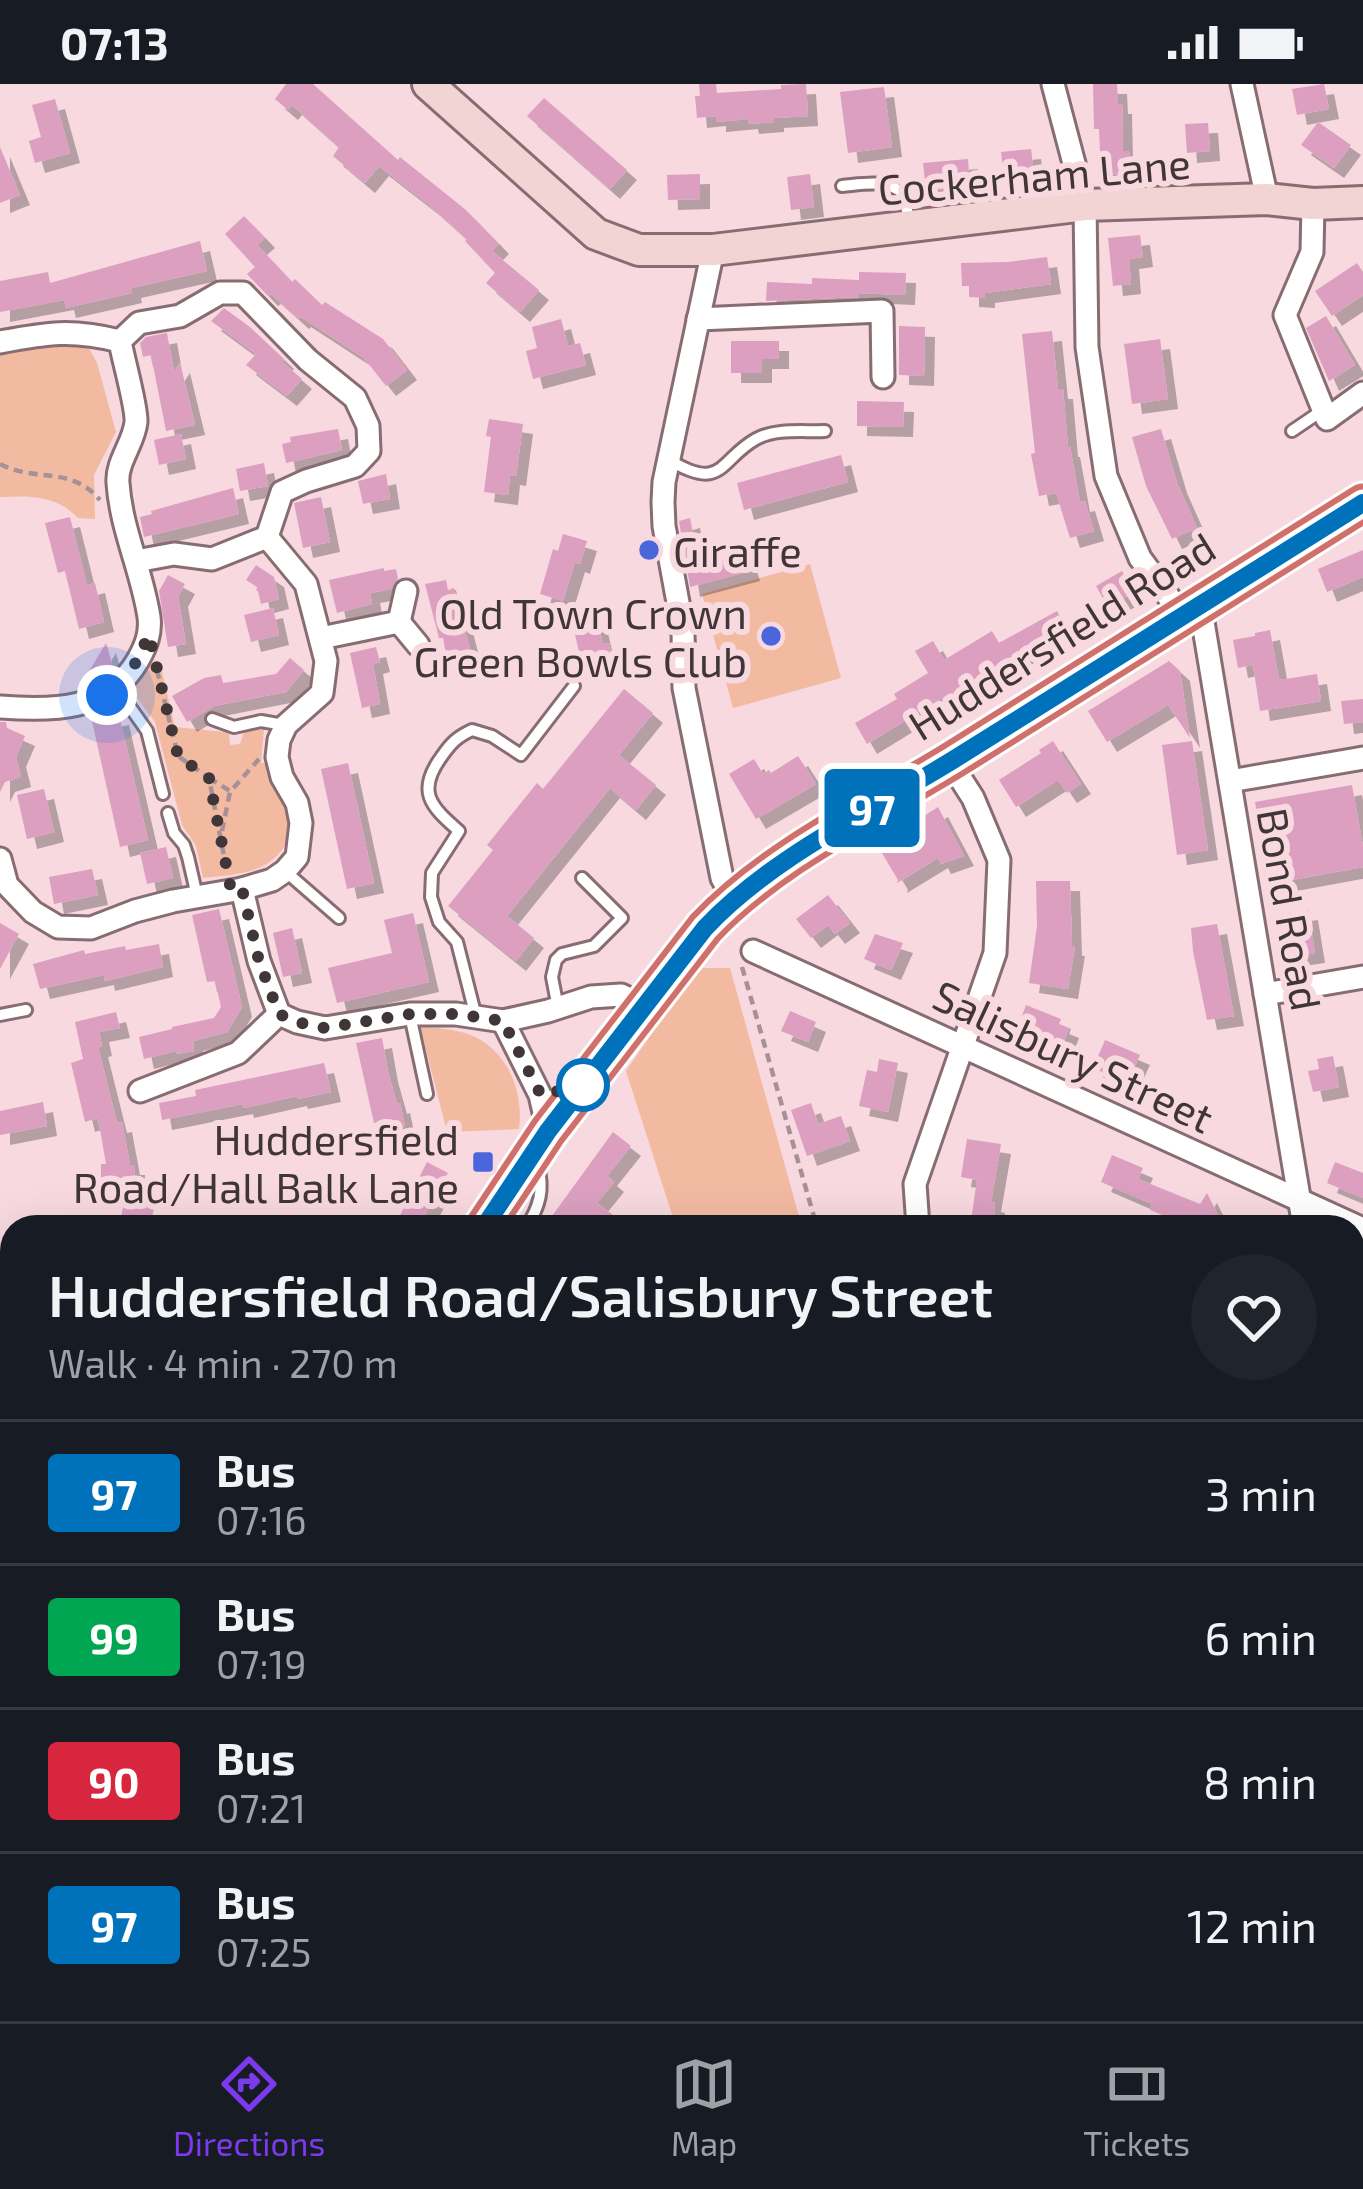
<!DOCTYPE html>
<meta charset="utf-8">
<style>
:root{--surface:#171b24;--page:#20242c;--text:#f1f3f6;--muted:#9ea1a6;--line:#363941;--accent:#7c3aed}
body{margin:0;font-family:"Exo 2",sans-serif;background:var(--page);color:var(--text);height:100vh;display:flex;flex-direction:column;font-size:45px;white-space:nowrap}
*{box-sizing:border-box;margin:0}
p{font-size:39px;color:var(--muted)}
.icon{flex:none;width:66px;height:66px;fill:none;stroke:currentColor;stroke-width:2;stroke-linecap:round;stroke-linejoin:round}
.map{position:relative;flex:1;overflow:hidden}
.side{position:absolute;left:0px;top:1131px;width:1365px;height:807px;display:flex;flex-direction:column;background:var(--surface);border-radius:36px 36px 0 0;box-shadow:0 12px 48px #0002}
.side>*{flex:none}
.badge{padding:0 24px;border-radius:9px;font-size:42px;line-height:78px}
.you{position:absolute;width:60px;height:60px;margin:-30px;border:9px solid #fff;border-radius:50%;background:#1a73e8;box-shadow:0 0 0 18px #1a73e833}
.map>.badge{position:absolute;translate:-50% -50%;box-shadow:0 0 0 6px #fff}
.round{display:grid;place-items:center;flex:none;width:126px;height:126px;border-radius:63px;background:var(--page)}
.head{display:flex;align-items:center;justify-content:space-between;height:204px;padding:0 48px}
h1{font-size:57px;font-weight:600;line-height:90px}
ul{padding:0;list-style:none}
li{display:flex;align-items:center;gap:36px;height:144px;padding:0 48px;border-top:3px solid var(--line)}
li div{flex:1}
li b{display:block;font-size:45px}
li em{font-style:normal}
li .badge{min-width:132px;font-weight:700;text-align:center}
.status{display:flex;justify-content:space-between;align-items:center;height:84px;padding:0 60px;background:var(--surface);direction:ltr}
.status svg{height:33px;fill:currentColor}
.dock{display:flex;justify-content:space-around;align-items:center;height:168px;border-top:3px solid var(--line);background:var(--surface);font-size:33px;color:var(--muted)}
.dock a{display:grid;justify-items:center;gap:6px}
.dock .active{color:var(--accent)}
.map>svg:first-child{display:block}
.green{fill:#f3baa2}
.building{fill:#dc9fc0;filter:url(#shadow)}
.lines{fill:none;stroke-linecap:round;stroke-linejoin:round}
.lane-casing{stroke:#876d72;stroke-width:16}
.street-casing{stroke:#876d72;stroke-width:27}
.secondary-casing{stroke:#876d72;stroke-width:36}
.highway-casing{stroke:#fff;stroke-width:45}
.path{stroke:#a79196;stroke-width:4.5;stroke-dasharray:9 6;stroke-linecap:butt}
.lane{stroke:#fff;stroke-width:10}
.street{stroke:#fff;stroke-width:21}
.secondary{stroke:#f1d4d3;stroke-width:30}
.highway{stroke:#d1706b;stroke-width:39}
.line-casing{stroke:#fff;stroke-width:27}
.line{stroke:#0072bc;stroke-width:18}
.walk{stroke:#403537;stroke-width:12;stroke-dasharray:0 21.6}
.poi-dot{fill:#4a66da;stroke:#f7d9df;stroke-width:4.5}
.stop-dot{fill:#fff;stroke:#0072bc;stroke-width:6}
.labels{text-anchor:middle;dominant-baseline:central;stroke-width:12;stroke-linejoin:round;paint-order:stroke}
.street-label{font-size:42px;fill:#403537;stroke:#f7d9df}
.poi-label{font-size:42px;fill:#403537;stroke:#f7d9df;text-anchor:end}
</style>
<div class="status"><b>07:13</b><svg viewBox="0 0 49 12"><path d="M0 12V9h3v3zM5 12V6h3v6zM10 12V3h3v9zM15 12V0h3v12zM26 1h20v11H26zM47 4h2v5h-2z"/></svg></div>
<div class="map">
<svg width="1363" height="1937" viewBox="0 0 1363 1937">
<defs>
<filter id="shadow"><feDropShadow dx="10" dy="10" stdDeviation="0" flood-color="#0004"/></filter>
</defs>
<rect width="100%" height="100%" fill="#f7d9df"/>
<g class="green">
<path d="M31,259L87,260L97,279L116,348L94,391L95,435L78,434C56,411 30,412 0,413V266Z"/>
<path d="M810,480L841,594L733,624L702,510Z"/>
<path d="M160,579L175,643L224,648L229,650L230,661L240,660L244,648L264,645L261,679H266L293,737C284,788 246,790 203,794L196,762L182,741L155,638L131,606L139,585Z"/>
<path d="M703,884H730L802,1143H676L626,987L678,911Z"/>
<path d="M420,942C436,944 453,945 468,950C507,964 524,1007 519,1045L447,1048Z"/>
<path d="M0,1402L12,1406V1715L0,1712Z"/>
</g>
<g class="building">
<path d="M286,0H313L398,76L400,73L466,126L499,160L492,167L539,206L520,228L486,199L495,189L465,157L467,155L428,120L379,82L365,99L333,72L339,63L292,21L288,26L275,15Z"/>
<path d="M699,0H716L717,9L781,5V1L806,0L808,32L774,34V38L749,40L748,35L716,38V32L697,34L695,12H700Z"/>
<path d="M1093,0H1117L1118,20H1122L1123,67H1129L1130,90L1101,91L1099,45H1094Z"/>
<path d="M1324,0L1329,25L1297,31L1292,5Z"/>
<path d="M884,3L892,63L848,69L840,8Z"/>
<path d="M544,14L627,86L610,105L527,32Z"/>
<path d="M55,15L70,69L35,79L29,57L41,53L32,21Z"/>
<path d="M1318,38L1351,61L1334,84L1301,61Z"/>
<path d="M1208,39L1210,67L1187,69L1185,40Z"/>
<path d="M0,63L20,111L0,119Z"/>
<path d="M1031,65L1034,89L1004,93L1001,68Z"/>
<path d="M968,75L970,103L926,107L923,79Z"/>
<path d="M700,90V115L668,116L667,91Z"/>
<path d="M810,90L814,123L791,126L787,93Z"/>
<path d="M244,132L265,154L257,161L292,198L295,195L322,221L325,218L383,255L407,286L386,302L364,274L301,233L299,235L271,210L268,212L247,190L255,183L225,150Z"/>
<path d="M1140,151L1143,173L1129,175L1131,200L1113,202L1108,154Z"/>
<path d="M200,157L207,187L131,204L132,209L66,224L64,216L0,228V197L48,188L50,199Z"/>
<path d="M1047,173L1051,200L985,209V214L969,213V202H962L961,179L1008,178Z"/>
<path d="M1357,179L1363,188V211L1332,232L1315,207Z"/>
<path d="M859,188L906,189L905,211L859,209V213L766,217L767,198L812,200V194L859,196Z"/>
<path d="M224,224L250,243L284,275L282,278L302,295L287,312L246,281L256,270L211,237Z"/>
<path d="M1326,232L1355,281L1329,297L1306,244Z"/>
<path d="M561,235L568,262L580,259L586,281L533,295L526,267L537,264L532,243Z"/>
<path d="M899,242L925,243L924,292L899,291Z"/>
<path d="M1052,247L1058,305H1063L1068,363H1070L1080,418L1085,417L1094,447L1070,454L1056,409L1039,412L1031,370L1035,369L1022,250Z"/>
<path d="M167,249L174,288L180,279L195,341L166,347L151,271L143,273L140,259L146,253Z"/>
<path d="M1160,255L1168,315L1132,320L1124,260Z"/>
<path d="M731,257H779V275H762V289H731Z"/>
<path d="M857,317L904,318L903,343L857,342Z"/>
<path d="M489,335L523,340L516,392L510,391L508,411L484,408L491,353L486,352Z"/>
<path d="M338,345L342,366L286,379L282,360L291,358L290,353Z"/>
<path d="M1161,345L1177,399L1197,444L1172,455L1146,402L1132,353Z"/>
<path d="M181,350L186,375L159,381L154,356Z"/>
<path d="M841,371L848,398L744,426L737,399Z"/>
<path d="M264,379L268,402L240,407L236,385Z"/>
<path d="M386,390L390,415L363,420L358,397Z"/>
<path d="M233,404L239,430L144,453L140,433L152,430L151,427Z"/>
<path d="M321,413L330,458L303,464L294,419Z"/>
<path d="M70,433L87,501L95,499L104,538L79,545L65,487L58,489L45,439Z"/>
<path d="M690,434L700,483L744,468L750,487L690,503L679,437Z"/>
<path d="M563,450L587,457L580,480L575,478L563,517L540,510L553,465L558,467Z"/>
<path d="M1363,466V493L1327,508L1318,485Z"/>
<path d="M256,481L274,493L279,515L261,520L257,503L246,496Z"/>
<path d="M384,484V487L396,485L398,495L391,505L370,509L372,520L337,529L329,496Z"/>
<path d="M1122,487L1134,508L1108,523L1096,502Z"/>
<path d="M168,491L185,500L178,513L186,560L168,563L159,507Z"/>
<path d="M446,496L448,506L454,504L474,581L449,586L443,554H439L425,500Z"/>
<path d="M273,524L279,551L251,558L244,531Z"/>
<path d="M1057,527L1069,549L1036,567L1034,563L945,618L942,614L867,660L855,639L897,615L894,610L928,589L915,567L933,557L944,576L992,547L999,559Z"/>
<path d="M596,531L603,560L609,559L614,578L577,586L573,570L579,568L572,537Z"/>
<path d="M1270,546L1279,596L1317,590L1321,617L1260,627L1253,581L1238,584L1233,556L1255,552V549Z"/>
<path d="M106,559L112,579L99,595L88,589Z"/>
<path d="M376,563L380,578L373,580L380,620L362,624L350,569Z"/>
<path d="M290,574L304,586L286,608L214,622L187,638L172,612L204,594L221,591L223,599L276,590Z"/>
<path d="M1169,577L1180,587L1190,654L1168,621L1107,658L1088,627Z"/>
<path d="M624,605L653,629L619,671L656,701L636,726L610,704L507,832L534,854L516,877L448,822L493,766L487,761L537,699L543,705Z"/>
<path d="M1363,615V638L1344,640L1341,617Z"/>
<path d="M119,631L148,756L120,763L92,637Z"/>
<path d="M0,638H6L7,644L25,652L16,673L21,693L5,698L0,708Z"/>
<path d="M1053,657L1081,700L1067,709L1058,696L1016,723L999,696L1041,669L1039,666Z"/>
<path d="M1192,657L1208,766L1177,771L1162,661Z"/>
<path d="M798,672L816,700L756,735L729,690L754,675L763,690L769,686L771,689Z"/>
<path d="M348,679L374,799L347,805L321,685Z"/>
<path d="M1352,701L1363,763V783L1270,800L1255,718Z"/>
<path d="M44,705L54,748L27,755L17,711Z"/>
<path d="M938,723L964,772L941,780L938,774L897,799L898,796L879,764L918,741L916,737Z"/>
<path d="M166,763L173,794L147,800L140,769Z"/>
<path d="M92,785L98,811L54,820L49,793Z"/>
<path d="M1036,797H1070L1072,862H1075L1068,905L1029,899L1037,842Z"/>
<path d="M828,811L850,839L835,850L828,841L811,854L796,835Z"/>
<path d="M219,825L242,923L227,948L193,957L194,967L176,970V967L144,975L139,953L172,945V943L214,934L221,923L215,897L207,898L192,831Z"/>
<path d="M1308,826L1315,869L1287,873L1280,830Z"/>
<path d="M413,829L429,898L337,919L328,884L392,869L384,836Z"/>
<path d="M0,839L19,850L0,885Z"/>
<path d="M1217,840L1234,932L1207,936L1193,867L1191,844Z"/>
<path d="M292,844L302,889L283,893L273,849Z"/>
<path d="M875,850L903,859L891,886L864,875Z"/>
<path d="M159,860L163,883L105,897L104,891L40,905L33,880L84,866L85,870L125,862L126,866Z"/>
<path d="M1026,921L1061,935L1059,940L1069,944L1062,962L1051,958L1049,964L1032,957L1033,952L1017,946Z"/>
<path d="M790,927L816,938L808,958L781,947Z"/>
<path d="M116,928L120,944L99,948L102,962L98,963L117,1039L122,1038L130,1081H135L134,1104L101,1103V1080H106L98,1034L85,1038L71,979L83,975L75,938Z"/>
<path d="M382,954L388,988L397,1020L400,1019L405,1042L388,1045L387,1036L374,1039L356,959Z"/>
<path d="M1105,956L1140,971L1127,999L1093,984Z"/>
<path d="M1333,972L1339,1003L1313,1008L1308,987L1319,985L1317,975Z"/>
<path d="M879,975L898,979L888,1028L859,1022L867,986L877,988Z"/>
<path d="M324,979L331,1008L298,1015L297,1012L244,1024L243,1020L162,1036L159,1019L196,1012L195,1006Z"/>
<path d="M43,1018L47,1042L0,1051V1027Z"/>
<path d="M811,1019L818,1040L841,1032L850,1057L807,1072L791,1026Z"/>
<path d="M613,1048L631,1062L607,1092L614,1098L597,1119L629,1143H544Z"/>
<path d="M967,1055L1001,1060L991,1118L995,1119L994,1143H970L977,1096L961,1093Z"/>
<path d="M1112,1071L1143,1084L1138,1095L1200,1120L1207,1109L1224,1143H1192L1150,1126L1152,1120L1101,1098Z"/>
<path d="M427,1078L448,1089L418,1143H394Z"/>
<path d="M1335,1078L1363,1089V1114L1327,1099Z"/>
<path d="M124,1117L154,1124L150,1143L120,1139Z"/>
</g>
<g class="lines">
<g class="lane-casing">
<g id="lane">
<path d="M842,102C864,100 885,95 903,109L910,139"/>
<path d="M1292,347L1323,326"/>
<path d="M671,377C723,408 720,375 756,355C776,344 803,348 825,347"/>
<path d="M116,603L147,647L163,710"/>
<path d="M212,635L234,643L261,637L284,641"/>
<path d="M168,729L174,749L184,761L188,773L197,812"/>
<path d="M285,787L339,834"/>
<path d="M558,924L552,893L556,876L562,870L594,862L622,834L582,794"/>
<path d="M0,931L26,926"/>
<path d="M410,931L427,1010"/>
<path d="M476,933L457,858L439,838L431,813L432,789L459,747C430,722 416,707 442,672C451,659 457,653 472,646L492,652L521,671L574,602"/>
<path d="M526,1143C540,1123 544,1105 538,1082"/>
</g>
</g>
<g class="street-casing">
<g id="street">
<path d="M1053,0L1085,121L1087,263L1106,392L1140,474L1182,531"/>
<path d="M1242,0L1267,115"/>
<path d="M1313,120L1312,168L1285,231L1327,335L1363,309"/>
<path d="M713,166L664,398L663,418L664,442L683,546L684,604L722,794L734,814"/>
<path d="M698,235L882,227L883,293"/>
<path d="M0,258C48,249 71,245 120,257"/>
<path d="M136,477L174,470L212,475L267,453"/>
<path d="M1200,520L1304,1143"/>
<path d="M399,538L418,561"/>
<path d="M321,554L399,538L406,507"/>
<path d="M0,623C53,627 109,627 138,576C146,562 151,549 149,533C142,487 121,445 118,399C116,378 134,359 136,338C137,323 123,275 120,257L139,239L180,232L220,209H243L308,276L355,314L368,342L369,367L355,382L306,397L282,408L267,453"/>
<path d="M1230,697L1363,674"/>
<path d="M0,775L7,801L33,828L58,843L91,844L135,827L173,817L242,805L272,796L285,787L297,773L301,739L297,719L282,693L277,673L279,656L286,641L322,609L326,577L306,500L267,453"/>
<path d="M242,805L259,877L279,930L297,938L325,944L410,930H456L503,937L548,927L591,913L621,911L644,922"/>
<path d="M753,867L1363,1145"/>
<path d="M1265,910L1363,893"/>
<path d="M503,937L540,1011L548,1046"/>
<path d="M140,1007L238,969L279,930"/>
<path d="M918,1143L915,1100L995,869L999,776L973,714L950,678"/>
<path d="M0,1233L12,1236"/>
<path d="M1353,1434L1363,1494"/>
<path d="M1353,1635L1363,1632"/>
<path d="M0,1725L12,1729"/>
<path d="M689,1926L691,1937"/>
<path d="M1231,1937L1233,1926"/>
</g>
</g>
<g class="secondary-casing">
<g id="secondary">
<path d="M428,0L596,150L639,166H713L1085,121L1267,115L1313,120L1363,118"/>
<path d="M1353,1768L1363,1771"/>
</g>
</g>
<g class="highway-casing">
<g id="highway">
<path d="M484,1143L548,1047L705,844C772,773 870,727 953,676C1090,591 1226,504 1363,419"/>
<path d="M157,1937L160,1926"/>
</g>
</g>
<g class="path">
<path d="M0,380C37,399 70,381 100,416"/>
<path d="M157,586L178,672L209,694L227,788"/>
<path d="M209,694L230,707"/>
<path d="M222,747L230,708L259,675"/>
<path d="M742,883L817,1143"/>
<path d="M0,1431L12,1432"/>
<path d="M0,1443L4,1430"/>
<path d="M0,1557L12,1562"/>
<path d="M0,1674L12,1678"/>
</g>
<use href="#lane" class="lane"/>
<use href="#street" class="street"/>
<use href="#secondary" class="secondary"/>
<use href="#highway" class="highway"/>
</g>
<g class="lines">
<g class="line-casing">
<path id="line" d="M484,1143L548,1047L705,844C772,773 870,727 953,676C1090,591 1226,504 1363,419"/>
</g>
<use href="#line" class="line"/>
<path class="walk" d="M107,611L128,594L149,551L178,672L209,694L231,806L242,805L259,877L279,930L297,938L325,944L410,930H456L503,937L541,1011L583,1001"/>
</g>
<g class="poi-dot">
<circle cx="649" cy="466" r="12"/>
<circle cx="771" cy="552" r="12"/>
<rect x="471" y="1066" width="24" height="24" rx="6"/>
</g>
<circle class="stop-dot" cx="583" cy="1001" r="24"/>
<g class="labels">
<g class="street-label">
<text transform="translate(1034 91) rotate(-5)">Cockerham Lane</text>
<text transform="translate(1061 551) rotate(-32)">Huddersfield Road</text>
<text transform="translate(1291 825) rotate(80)">Bond Road</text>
<text transform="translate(1074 971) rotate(25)">Salisbury Street</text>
</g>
<g class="poi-label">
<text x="673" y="466" text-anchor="start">Giraffe</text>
<text x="747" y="528">Old Town Crown<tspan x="747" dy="48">Green Bowls Club</tspan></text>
<text x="459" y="1054">Huddersfield<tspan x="459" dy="48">Road/Hall Balk Lane</tspan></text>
</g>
</g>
</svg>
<div class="you" style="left:107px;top:611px"></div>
<b class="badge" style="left:872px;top:724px;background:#0072bc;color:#fff">97</b>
<section class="side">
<div class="head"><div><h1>Huddersfield Road/Salisbury Street</h1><p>Walk · 4 min · 270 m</p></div><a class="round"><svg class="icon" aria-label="heart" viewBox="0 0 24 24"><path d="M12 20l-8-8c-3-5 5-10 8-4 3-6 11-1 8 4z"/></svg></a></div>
<ul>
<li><span class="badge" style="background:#0072bc;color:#fff">97</span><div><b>Bus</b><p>07:16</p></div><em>3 min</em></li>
<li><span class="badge" style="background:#00a651;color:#fff">99</span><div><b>Bus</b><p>07:19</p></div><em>6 min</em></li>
<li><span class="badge" style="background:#d7263d;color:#fff">90</span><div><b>Bus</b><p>07:21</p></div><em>8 min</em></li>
<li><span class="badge" style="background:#0072bc;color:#fff">97</span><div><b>Bus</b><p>07:25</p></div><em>12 min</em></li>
</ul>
</section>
</div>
<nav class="dock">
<a class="active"><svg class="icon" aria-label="directions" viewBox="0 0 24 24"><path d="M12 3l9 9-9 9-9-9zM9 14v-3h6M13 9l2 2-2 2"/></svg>Directions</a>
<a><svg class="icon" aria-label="map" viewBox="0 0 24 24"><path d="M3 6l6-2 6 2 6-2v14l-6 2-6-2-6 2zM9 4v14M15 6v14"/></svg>Map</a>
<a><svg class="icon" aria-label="tickets" viewBox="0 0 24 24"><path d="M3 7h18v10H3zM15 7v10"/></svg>Tickets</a>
</nav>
